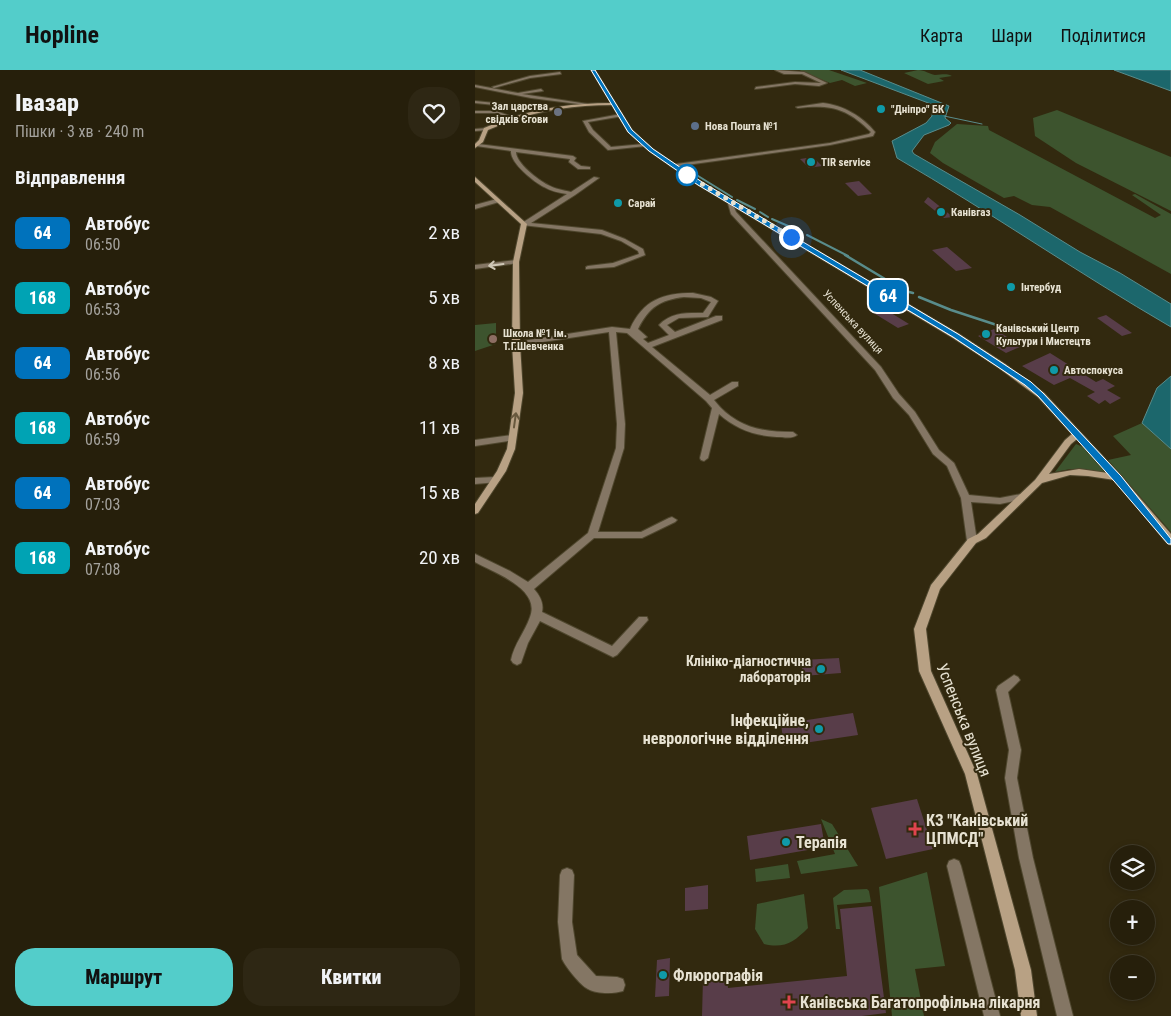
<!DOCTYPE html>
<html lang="uk">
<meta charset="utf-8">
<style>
:root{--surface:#261f0b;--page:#2e2714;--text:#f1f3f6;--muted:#a4a29d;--line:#423d2c;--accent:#53cdca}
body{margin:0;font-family:"Roboto Condensed",sans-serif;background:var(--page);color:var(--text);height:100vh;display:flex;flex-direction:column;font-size:19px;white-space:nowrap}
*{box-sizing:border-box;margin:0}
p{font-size:16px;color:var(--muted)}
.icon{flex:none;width:28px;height:28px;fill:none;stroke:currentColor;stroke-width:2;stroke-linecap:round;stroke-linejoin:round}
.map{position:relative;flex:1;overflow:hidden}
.sheet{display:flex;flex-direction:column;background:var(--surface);width:475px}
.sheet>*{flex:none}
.badge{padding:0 10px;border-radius:8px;font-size:18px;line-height:32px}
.fabs{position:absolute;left:635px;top:775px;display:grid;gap:10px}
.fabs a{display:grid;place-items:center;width:45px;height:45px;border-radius:50%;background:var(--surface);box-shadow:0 2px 8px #0003,0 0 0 1px var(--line);font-size:25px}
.you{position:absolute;width:25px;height:25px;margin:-12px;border:4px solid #fff;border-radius:50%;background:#1a73e8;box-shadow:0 0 0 8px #1a73e833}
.map>.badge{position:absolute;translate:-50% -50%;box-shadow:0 0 0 2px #fff}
h2{padding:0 15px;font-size:19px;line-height:45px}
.round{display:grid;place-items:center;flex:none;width:52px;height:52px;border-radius:20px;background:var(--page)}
.headline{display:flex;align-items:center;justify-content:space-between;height:85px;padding:0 15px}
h1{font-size:24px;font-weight:800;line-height:38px}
.cta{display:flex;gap:10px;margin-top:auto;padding:10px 15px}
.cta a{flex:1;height:58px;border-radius:20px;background:var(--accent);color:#111;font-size:20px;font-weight:800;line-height:58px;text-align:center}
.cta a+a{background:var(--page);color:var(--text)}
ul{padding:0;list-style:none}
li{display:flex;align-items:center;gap:15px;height:65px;padding:0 15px}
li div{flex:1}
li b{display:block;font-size:19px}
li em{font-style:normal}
li .badge{min-width:55px;font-weight:700;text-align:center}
header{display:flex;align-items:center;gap:30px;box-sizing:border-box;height:70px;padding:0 25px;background:var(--accent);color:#111}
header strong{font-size:24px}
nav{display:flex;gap:28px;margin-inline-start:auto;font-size:18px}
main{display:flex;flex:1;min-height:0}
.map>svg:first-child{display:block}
.green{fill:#3d542e}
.water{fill:#1c676c;stroke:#598c8b}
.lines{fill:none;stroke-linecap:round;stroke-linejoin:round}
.stream-far2{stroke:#598c8b;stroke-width:1}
.stream-far1{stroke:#598c8b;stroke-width:2}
.stream{stroke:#598c8b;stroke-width:2.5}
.building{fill:#583d49}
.street-casing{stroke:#4f472e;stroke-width:2}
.secondary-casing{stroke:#4f472e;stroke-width:2}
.street{fill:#847664;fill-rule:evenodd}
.secondary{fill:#b8a184;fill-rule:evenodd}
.oneway{stroke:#cec7b6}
.oneway2{stroke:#68593e}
.line{fill:#0072bc;stroke:#fff}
.walk{stroke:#e7e2d2;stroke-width:5;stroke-dasharray:0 9}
.culture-dot{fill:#0f9aa8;stroke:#32290f;stroke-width:2}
.worship-dot{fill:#6b7280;stroke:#32290f;stroke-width:2}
.service-dot{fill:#5c6f8a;stroke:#32290f;stroke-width:2}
.stop-dot{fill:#fff;stroke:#0072bc;stroke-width:2.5}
.education-dot{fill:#8d6e63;stroke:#32290f;stroke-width:2}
.health-dot{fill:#e0444e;stroke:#32290f;stroke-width:2}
.labels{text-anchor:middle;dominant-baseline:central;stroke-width:4;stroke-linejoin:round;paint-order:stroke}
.far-poi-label{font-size:11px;font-weight:bold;fill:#e7e2d2;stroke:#32290f;text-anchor:start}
.far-street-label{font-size:11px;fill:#e7e2d2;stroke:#32290f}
.poi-label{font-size:14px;font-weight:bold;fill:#e7e2d2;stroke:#32290f;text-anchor:end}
.near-poi-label{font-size:16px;font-weight:bold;fill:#e7e2d2;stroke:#32290f;text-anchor:start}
.near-street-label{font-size:16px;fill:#e7e2d2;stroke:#32290f}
</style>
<header>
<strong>Hopline</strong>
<nav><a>Карта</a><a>Шари</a><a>Поділитися</a></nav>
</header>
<main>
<section class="sheet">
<div class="headline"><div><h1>Івазар</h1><p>Пішки · 3 хв · 240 m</p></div><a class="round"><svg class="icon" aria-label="heart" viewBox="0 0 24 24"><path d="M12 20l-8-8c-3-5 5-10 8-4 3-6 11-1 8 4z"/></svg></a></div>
<h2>Відправлення</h2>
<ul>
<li><span class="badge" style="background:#0072bc;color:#fff">64</span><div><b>Автобус</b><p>06:50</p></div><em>2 хв</em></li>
<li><span class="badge" style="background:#00a3b4;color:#fff">168</span><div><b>Автобус</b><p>06:53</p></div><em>5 хв</em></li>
<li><span class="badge" style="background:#0072bc;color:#fff">64</span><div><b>Автобус</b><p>06:56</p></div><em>8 хв</em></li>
<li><span class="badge" style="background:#00a3b4;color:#fff">168</span><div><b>Автобус</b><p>06:59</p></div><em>11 хв</em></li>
<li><span class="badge" style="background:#0072bc;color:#fff">64</span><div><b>Автобус</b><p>07:03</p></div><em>15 хв</em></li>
<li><span class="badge" style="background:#00a3b4;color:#fff">168</span><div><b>Автобус</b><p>07:08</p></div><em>20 хв</em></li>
</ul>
<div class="cta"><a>Маршрут</a><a>Квитки</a></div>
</section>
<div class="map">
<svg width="696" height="946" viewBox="0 0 696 946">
<rect width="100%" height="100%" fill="#32290f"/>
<g class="green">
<path d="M324,0H354L392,13L380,16L367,10L355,13Z"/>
<path d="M443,0C450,0 454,4 460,5C467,5 470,3 477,6L464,8L469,11L453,14L429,3Z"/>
<path d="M582,40L696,87V141L601,93L560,66L558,48Z"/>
<path d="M482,54L513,56L514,60L680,148L686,145L657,125L660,124L696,144V204L575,137L557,135L539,126L529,128L468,93L455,83L460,72Z"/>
<path d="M21,253V274L0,281V255Z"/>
<path d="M667,353L696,379V462L633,390L656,385L638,366Z"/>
<path d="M601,374L608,377L630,402L595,399L580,402Z"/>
<path d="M346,749L357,754L383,796L326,804L322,791L360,784Z"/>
<path d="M313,794L315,808L281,812L280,799Z"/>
<path d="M452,802L470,896L440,899L449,946H417L404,817Z"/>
<path d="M392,819L394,821L396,832L362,835L365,859H361L358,828L369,820Z"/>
<path d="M329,824L333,858C319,872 309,879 289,874L280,859L282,834Z"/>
</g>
<g class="water">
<path d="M366,0H385L474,36L470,48L476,53L474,55L449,65L437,81L439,84L545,145L605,182L645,203L696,234V257C603,203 515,142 422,88L417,71L451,53L457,46L456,34Z"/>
<path d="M639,0H696V21Z"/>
<path d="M696,306V379L667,353L682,318Z"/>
</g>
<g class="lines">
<path class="stream-far2" d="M469,46L507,54"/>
<g class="stream-far1">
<path d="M207,96L257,127"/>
<path d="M262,130L280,139"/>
<path d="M285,142L293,147"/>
<path d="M297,149L327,162"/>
<path d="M332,165L373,186"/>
</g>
<g class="stream">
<path d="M370,185L430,221L438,223"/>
<path d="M444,227L476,240L537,260"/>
</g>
</g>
<g class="building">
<path d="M338,87L347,96L334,98L325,89Z"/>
<path d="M384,111L397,124L383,126L370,113Z"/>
<path d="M453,127L478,147L469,148L449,132Z"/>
<path d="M472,177L497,198L481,201L457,180Z"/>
<path d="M408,238L434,254L423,258L397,242Z"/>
<path d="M631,245L657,263L647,266L622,248Z"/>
<path d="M519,259L547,276L531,283L503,266Z"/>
<path d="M575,283L621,312L628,309L640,316L632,320L646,328L635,334L630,330L624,334L612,326L620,322L595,308L579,315L547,296Z"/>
<path d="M364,588L366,603L328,606L326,590Z"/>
<path d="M378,643L383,665L309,676L306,654Z"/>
<path d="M442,729L458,779L411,789L396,738Z"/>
<path d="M346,754L350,777L275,790L272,766Z"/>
<path d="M233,815V839L210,841V818Z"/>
<path d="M397,836L411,943L387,946H227L228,908L252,906L253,918L372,906L365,839Z"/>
<path d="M195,888L194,926L180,927L182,890Z"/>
</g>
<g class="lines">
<g class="street-casing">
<g id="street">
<path d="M300,0L329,2L352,13L344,16L320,14L280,19L281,17L320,12L346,13L327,4H309Z"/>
<path d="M85,2L86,4L55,8L19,18L17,17L55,6Z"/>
<path d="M0,15L43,23L66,19L68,21L47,24L113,34L111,35L56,28L0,17Z"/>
<path d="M0,31L41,35L43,36L41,37L0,33Z"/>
<path d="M348,33C368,35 388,47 400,62L398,66L355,75L197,97L194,95L355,73L394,64L396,62C372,38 355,34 323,38L321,37Z"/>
<path d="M0,41H21L38,47L36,48L21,43H0Z"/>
<path d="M146,44L148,46L113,52L118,60L136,77L169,74L171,76L133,80L114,62L108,51Z"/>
<path d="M13,58V60L0,61V59Z"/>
<path d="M3,74L98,86L101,88L99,91L106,96L115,97V99H103L94,92L95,89L41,82C41,93 63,110 73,115C80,119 88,120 96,122L119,107L124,108L100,125L56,153L127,160L150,169L168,179L170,185L139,197L111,199V197L113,196L138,193L164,184L163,181L146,171L126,164L47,155V153L92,124C84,123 76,121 69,117C59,112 35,93 36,81L1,76Z"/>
<path d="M22,129L25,131L24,132L0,139V135Z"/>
<path d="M252,130H256L261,142L406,297L424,324L440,342L464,380L479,393L494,425L525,428L546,424L549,425L551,427L549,429L525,434L496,432L502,471L501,473L497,475L492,471L486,428L472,396L458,384L434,345L418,328L400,300L256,144Z"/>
<path d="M41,190L44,192L43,193L0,199V195Z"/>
<path d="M218,223L236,227L243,231L233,247L204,248L192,255L200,262L241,246H247V250L177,277L235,325L257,312H263V316L239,330C260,357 286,362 318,362L322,365C318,368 313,368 307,367C283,367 262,360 244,344L233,388L229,391L226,390L225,388L237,338L231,331L152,263L141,262L150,354L149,378L123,462H166L194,448L197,447L202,450L200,452L167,468H119L59,519C65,526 69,533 67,542L137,576L164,547H172L173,550L142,585L138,587L65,551L53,573L46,593L42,595L38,593L36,590C39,574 50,562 55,547C66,519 20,503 0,492V484L35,501L53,512L113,463L141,378L142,354L134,262L41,276L37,274L41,272L137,257L155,259C168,230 188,223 218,223ZM209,227L226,228L236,232L228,243C212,243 196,242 184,255L194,265L173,273L168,269L172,267L163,259C174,237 185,230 209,227Z"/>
<path d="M37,365L40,366L41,368L40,370L0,376V370Z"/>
<path d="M20,407L25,410L23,412L0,414V408Z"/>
<path d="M539,605L543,607L545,610L533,622L546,680L542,708L558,788L598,946H582L544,788L530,708L534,680L521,620L523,616Z"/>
<path d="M479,789L484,791L486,796L525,946H509L472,796L474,791Z"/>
<path d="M92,798L97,800L99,805L97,852L102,885L121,906L142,907L148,909L150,915L148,921C139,924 121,924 113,919C105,915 91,897 87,889L83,852L85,805L87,800Z"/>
</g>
</g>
<g class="secondary-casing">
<g id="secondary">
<path d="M116,0H120L157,60L178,79L227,113L484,264L530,294L569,323L646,406L696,464V475L692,473L640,410L613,406L595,405L567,413L511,468L501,473L465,519L451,559L456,601L502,704L556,900L562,946H546L540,900L490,704L444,601L439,559L456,515L493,469L503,464L560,410L590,370L597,364L563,327L524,298L478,268L223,115L174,81L153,62L137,35C93,35 53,42 13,60L8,72L0,78V74L4,70L9,58C50,40 91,33 136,33ZM602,369L633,403L604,399L574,404L596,374Z"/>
<path d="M0,107L52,154L44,192L45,274L48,323L40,379L31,401L3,443L0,444V434L22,401L32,379L40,323L37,274L38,192L46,154L0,112Z"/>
</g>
</g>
<use href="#street" class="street"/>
<use href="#secondary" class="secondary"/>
</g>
<defs><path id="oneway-shaft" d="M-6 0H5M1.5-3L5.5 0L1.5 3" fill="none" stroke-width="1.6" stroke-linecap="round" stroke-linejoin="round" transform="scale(1.25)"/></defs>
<use class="oneway" href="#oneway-shaft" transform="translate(21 195) rotate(173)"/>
<use class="oneway2" href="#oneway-shaft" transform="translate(40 350) rotate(-82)"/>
<path class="line" d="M116,0H120L157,60L178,79L227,112L483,264L556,312L568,323L646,406L696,469V474H693L639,411L563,326L550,315L478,267L223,115L174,81L153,62Z"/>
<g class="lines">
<path class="walk" d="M212,105L316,167"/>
</g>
<g class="culture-dot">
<circle cx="406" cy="39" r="5"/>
<circle cx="336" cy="92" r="5"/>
<circle cx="143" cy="133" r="5"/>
<circle cx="466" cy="142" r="5"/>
<circle cx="536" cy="217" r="5"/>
<circle cx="511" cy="264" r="5"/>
<circle cx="579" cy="300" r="5"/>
<circle cx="346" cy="599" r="5"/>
<circle cx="344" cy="659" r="5"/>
<circle cx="311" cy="772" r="5"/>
<circle cx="188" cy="905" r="5"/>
</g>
<circle class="worship-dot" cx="83" cy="42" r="5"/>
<circle class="service-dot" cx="220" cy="56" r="5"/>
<circle class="stop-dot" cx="212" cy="105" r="10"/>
<circle class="education-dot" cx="18" cy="269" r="5"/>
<g class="health-dot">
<path d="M437.5 751.5h5v5h5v5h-5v5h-5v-5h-5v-5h5z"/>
<path d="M311.5 924.5h5v5h5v5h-5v5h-5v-5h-5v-5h5z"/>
</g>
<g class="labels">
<g class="far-poi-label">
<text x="73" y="36" text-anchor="end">Зал царства<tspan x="73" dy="13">свідків Єгови</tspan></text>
<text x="416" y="39">"Дніпро" БК</text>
<text x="230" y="56">Нова Пошта №1</text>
<text x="346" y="92">TIR service</text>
<text x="153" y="133">Сарай</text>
<text x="476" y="142">Канівгаз</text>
<text x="546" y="217">Інтербуд</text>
<text x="521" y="258">Канівський Центр<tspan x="521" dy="13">Культури і Мистецтв</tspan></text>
<text x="28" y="263">Школа №1 ім.<tspan x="28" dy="13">Т.Г.Шевченка</tspan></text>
<text x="589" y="300">Автоспокуса</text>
</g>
<g class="far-street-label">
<text transform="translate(378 252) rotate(47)">Успенська вулиця</text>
</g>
<g class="poi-label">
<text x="336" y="591">Клініко-діагностична<tspan x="336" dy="16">лабораторія</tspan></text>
</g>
<g class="near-poi-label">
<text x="334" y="650" text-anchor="end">Інфекційне,<tspan x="334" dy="18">неврологічне відділення</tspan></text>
<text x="451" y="750">КЗ "Канівський<tspan x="451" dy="18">ЦПМСД"</tspan></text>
<text x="321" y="772">Терапія</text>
<text x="198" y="905">Флюрографія</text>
<text x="325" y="932">Канівська Багатопрофільна лікарня</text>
</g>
<g class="near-street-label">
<text transform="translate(489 650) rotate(68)">Успенська вулиця</text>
</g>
</g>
</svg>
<div class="fabs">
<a><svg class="icon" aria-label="layers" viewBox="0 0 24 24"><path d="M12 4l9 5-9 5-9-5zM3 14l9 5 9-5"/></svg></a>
<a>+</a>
<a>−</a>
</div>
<div class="you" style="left:316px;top:167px"></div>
<b class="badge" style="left:413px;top:226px;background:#0072bc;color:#fff">64</b>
</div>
</main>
